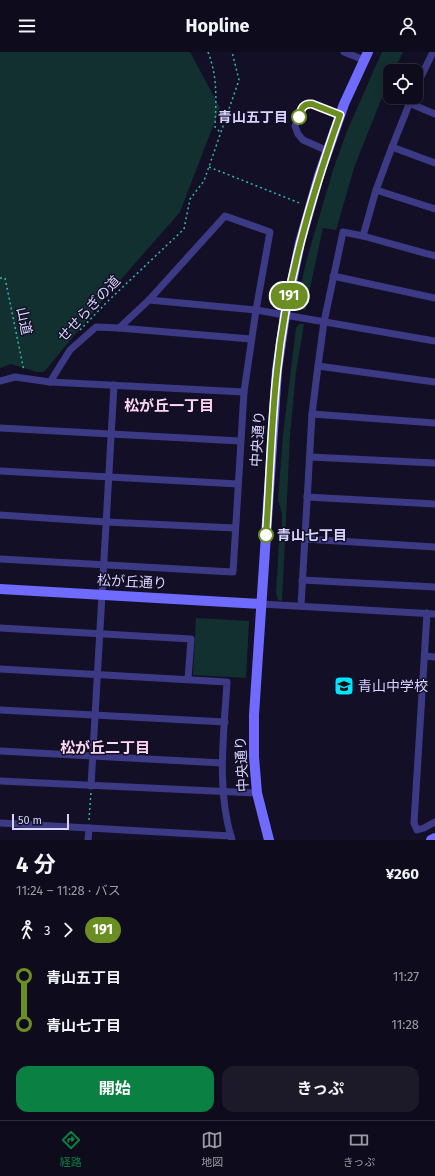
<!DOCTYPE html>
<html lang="ja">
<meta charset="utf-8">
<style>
:root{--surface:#0e0b1c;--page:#1c1929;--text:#f1f3f6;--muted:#9b9ba3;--line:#2e2b3b;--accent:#0b8043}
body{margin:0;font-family:"Fira Sans","Noto Sans JP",sans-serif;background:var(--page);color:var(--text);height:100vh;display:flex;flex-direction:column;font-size:15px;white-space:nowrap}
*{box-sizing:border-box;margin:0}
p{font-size:13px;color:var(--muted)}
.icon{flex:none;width:22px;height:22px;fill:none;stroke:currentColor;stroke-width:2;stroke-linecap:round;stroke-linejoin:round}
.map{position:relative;height:788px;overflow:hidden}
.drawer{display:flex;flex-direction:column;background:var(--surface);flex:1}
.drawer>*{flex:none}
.badge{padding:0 8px;border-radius:13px;font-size:14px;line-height:26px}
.buttons{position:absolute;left:383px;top:12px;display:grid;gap:8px}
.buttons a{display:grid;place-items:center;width:40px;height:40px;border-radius:8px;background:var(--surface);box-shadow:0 2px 10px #0003,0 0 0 1px var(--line);font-size:20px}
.scale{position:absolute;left:12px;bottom:10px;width:57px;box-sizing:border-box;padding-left:4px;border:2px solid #d9d4ff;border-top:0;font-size:11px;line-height:14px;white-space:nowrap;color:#d9d4ff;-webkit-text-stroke:3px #130f26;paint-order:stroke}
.map>.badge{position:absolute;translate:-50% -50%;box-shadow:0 0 0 2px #fff}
.legs{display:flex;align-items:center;gap:6px;height:44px;padding:0 16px;font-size:13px}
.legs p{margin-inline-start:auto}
.summary{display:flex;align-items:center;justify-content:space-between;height:68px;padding:0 16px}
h1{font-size:22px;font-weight:700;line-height:30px}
.action{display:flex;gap:8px;margin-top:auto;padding:8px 16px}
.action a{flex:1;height:46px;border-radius:12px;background:var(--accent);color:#fff;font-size:16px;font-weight:700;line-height:46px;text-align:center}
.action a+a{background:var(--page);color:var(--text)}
ul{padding:0 16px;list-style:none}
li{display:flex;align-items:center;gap:14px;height:48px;font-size:15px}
li i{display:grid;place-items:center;width:6px;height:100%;margin:0 5px;background:currentColor}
li i::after{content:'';width:10px;height:10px;margin:-5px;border:3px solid;border-radius:50%;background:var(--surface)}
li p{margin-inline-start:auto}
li:first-child i{background:linear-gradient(#0000 50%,currentColor 0)}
li:last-child i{background:linear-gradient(currentColor 50%,#0000 0)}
header{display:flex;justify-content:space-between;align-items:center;height:52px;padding:0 16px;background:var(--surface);font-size:18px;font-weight:700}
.tabs{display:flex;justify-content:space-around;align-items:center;height:56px;border-top:1px solid var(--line);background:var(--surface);font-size:11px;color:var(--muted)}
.tabs a{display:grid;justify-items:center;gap:2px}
.tabs .active{color:var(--accent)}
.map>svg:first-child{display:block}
.green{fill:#12302f}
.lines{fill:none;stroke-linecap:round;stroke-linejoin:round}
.path{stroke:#2fb8b0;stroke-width:1.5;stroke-dasharray:2 3;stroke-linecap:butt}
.street{stroke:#3d3a85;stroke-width:7}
.secondary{stroke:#6f6bff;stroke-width:10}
.line-1-casing{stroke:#fff;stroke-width:9}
.line-1{stroke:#6b8e23;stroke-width:6}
.stop-1-dot{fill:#fff;stroke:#6b8e23;stroke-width:2}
.labels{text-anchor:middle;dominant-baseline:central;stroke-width:3;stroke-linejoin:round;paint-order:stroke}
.stop-label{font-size:14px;font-weight:bold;fill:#d9d4ff;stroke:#130f26;text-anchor:end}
.street-label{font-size:14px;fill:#d9d4ff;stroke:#130f26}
.poi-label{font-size:14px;fill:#d9d4ff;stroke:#130f26;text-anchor:start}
.neighbourhood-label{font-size:15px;font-weight:bold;fill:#ffd6f0;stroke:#130f26}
</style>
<header><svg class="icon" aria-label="menu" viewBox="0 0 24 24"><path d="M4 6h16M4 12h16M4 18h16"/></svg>Hopline<svg class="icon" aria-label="person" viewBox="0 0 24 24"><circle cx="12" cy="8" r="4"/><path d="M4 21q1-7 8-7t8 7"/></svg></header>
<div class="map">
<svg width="435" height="788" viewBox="0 0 435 788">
<rect width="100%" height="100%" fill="#130f26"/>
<g class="green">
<path d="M0,0H190L220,56L180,160L110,240L44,320H37L11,312L0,316Z"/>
<path d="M382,0H403L394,19H390V27L385,38L355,113L336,178L323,176L305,259L296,252L308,203L333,118L347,79Z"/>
<path d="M299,272H304L296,320L290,384L282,549L278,548L276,541L279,491L282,484V461L278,448L283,383L296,276Z"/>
<path d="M196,566L249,569L246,626L193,623Z"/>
</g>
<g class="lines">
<g class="path">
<path d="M208,0C218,26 216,47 215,75L221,81"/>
<path d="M209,115L302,152"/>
<path d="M0,226H5L24,319"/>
<path d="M80,278L107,250L184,177L190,147L204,129L239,28L232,0"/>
<path d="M89,768L91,740"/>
</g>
<g class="street">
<path d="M344,0L364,8"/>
<path d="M416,35L433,0"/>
<path d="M409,51L435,62"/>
<path d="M392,95L435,111"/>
<path d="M328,99L303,88L298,82L295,74L302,57L304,53L308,51L312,52L340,63"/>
<path d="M376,138L435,157"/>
<path d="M363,184L435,204"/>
<path d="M333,224L435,246"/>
<path d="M149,248L256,258L435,289"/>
<path d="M318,314L435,330"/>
<path d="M0,329L15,325L50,330L244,340"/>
<path d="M50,330L70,298L96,275L119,276L251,287"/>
<path d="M312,362L435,371"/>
<path d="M0,376L240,389"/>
<path d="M310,405L435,411"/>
<path d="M0,419L238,432"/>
<path d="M307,445L435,452"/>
<path d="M0,463L106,470L235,476"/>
<path d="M305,487L435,495"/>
<path d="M0,507L233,520L244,340L256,258L270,180L225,164L149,248L119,276"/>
<path d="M302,528L435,535"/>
<path d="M261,552L435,562"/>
<path d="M301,554L312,362L318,314L324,270L343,180L363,184L376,138L392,95L412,45"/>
<path d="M427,561L414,771L417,778L424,776L435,770"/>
<path d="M0,576L191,587L188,627"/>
<path d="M425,604L435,605"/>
<path d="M0,617L227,630C224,682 216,737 232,788"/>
<path d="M0,658L225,670"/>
<path d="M0,699L222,711"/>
<path d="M0,729L257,741"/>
<path d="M91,734L114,333"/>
<path d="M0,771L231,784"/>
<path d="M88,788L89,776"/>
</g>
<g class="secondary">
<path d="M0,537L261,552"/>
<path d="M269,788L257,741L254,705V663L277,318L285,263L300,191L319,124L344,52L368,0"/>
<path d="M431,788L435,786"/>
</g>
</g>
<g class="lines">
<g class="line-1-casing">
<path id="line-1" d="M266,483C270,428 271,373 277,319C286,231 311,145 340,63L312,52C303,51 301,57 299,65"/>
</g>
<use href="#line-1" class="line-1"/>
</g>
<defs>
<g id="school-square" transform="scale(1)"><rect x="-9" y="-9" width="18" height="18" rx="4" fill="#00e5ff" stroke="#130f26"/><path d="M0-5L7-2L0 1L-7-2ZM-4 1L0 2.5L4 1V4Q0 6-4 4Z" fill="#111"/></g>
</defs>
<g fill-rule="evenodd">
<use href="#school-square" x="344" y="634"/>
</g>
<g class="stop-1-dot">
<circle cx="299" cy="65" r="7"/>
<circle cx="266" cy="483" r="7"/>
</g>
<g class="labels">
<g class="stop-label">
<text x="288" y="65">青山五丁目</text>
<text x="277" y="483" text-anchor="start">青山七丁目</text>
</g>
<g class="street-label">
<text transform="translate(89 257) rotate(-47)">せせらぎの道</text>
<text transform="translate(24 269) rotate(78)">山道</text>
<text transform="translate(258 387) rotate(-86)">中央通り</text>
<text transform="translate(132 530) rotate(3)">松が丘通り</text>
<text transform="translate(242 712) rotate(-93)">中央通り</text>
</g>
<g class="poi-label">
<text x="358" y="634">青山中学校</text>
</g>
<g class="neighbourhood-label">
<text x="169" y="354">松が丘一丁目</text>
<text x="105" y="696">松が丘二丁目</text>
</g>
</g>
</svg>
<div class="buttons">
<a><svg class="icon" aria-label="locate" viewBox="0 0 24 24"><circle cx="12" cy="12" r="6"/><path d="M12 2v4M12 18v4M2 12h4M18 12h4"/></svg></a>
</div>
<div class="scale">50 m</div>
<b class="badge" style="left:289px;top:244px;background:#6b8e23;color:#fff">191</b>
</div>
<section class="drawer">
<div class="summary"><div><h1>4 分</h1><p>11:24 – 11:28 · バス</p></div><b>¥260</b></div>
<div class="legs"><svg class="icon" aria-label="walk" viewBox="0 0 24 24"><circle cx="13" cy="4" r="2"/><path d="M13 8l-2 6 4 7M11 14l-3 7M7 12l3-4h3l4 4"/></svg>3<svg class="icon" aria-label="forward" viewBox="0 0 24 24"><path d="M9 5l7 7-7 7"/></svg><b class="badge" style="background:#6b8e23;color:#fff">191</b></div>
<ul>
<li><i style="color:#6b8e23"></i><b>青山五丁目</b><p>11:27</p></li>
<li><i style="color:#6b8e23"></i><b>青山七丁目</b><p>11:28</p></li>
</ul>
<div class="action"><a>開始</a><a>きっぷ</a></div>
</section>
<nav class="tabs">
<a class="active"><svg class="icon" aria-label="directions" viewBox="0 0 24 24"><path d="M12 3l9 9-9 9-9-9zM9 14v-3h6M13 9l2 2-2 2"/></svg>経路</a>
<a><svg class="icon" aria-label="map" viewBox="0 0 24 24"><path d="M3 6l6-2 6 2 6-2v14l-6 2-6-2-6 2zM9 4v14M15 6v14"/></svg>地図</a>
<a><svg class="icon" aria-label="tickets" viewBox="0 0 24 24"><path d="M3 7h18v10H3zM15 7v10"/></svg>きっぷ</a>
</nav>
